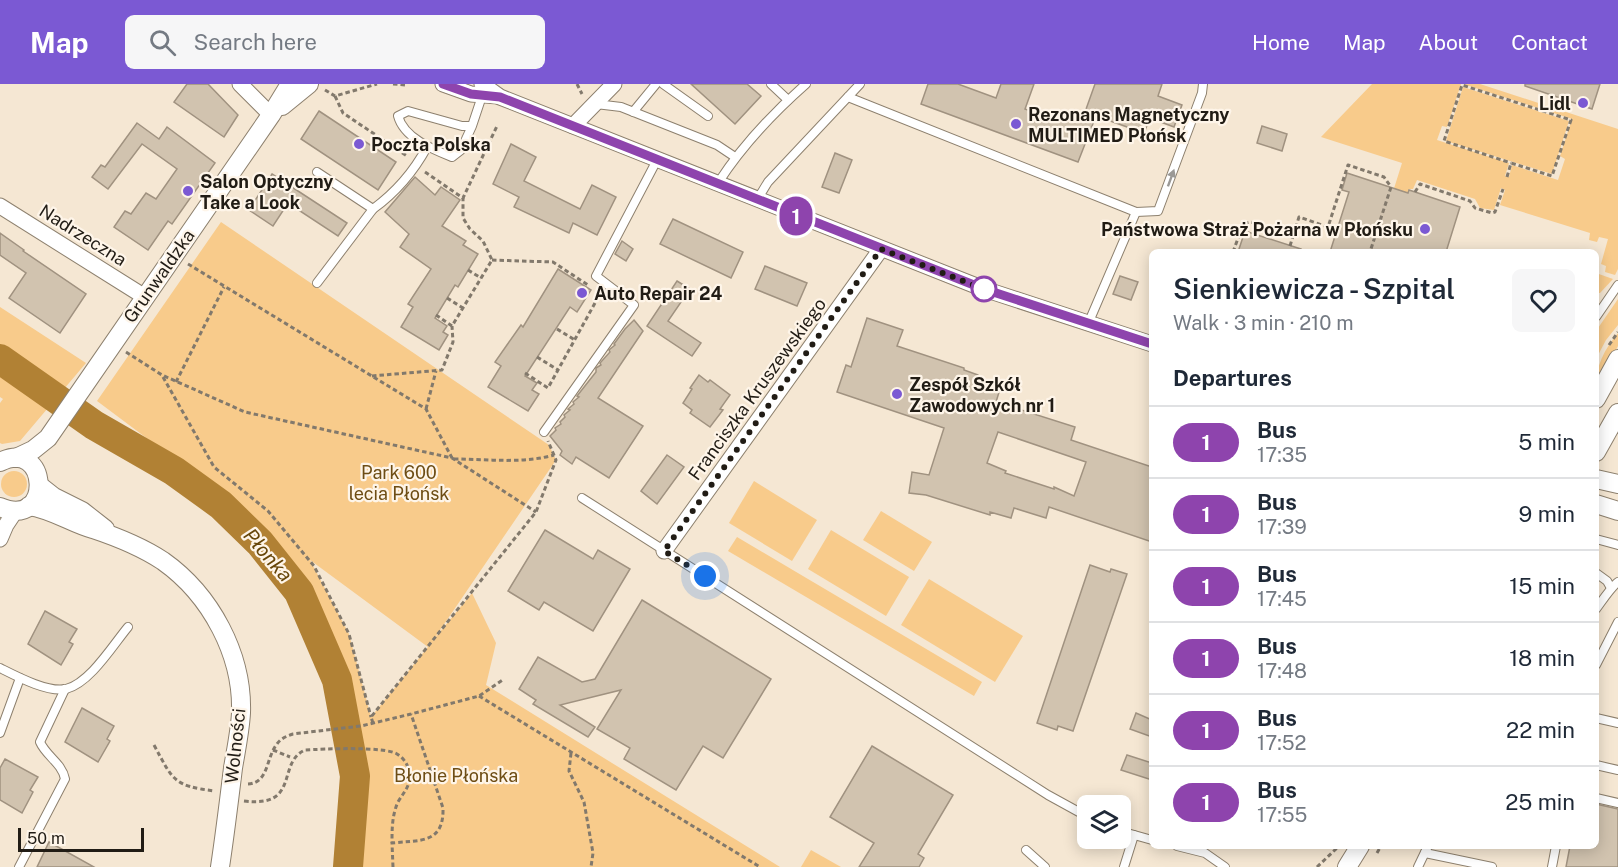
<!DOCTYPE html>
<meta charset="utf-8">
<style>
:root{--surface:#fff;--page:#f6f6f7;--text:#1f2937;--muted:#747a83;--line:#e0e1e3;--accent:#7b59d3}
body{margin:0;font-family:"Public Sans",sans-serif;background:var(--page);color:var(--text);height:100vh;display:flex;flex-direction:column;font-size:22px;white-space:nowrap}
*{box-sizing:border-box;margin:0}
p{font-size:20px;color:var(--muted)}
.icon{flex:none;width:33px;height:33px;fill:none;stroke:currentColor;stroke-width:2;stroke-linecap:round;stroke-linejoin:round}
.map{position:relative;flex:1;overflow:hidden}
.drawer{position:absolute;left:1149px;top:165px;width:450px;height:600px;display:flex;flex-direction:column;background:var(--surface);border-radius:9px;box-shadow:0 3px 15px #0003}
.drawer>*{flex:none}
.badge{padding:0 12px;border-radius:20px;font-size:21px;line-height:39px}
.tools{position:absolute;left:1077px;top:711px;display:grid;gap:12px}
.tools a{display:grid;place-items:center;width:54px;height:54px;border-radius:9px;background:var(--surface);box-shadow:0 3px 15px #0003;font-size:30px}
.scale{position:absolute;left:18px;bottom:15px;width:126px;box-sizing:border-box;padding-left:6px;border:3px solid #211c15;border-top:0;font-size:16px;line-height:21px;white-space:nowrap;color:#211c15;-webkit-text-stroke:4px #fef5e9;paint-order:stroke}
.you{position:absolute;width:30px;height:30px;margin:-15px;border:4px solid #fff;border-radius:50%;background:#1a73e8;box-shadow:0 0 0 9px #1a73e833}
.map>.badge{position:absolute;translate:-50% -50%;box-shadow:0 0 0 3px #fff}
h2{padding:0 24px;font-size:22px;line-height:54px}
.round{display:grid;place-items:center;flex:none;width:63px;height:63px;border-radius:9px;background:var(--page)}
.overview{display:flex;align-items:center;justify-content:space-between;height:102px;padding:0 24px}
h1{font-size:28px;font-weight:600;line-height:45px}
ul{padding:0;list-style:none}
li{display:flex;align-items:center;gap:18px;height:72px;padding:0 24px;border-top:2px solid var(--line)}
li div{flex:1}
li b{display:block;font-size:22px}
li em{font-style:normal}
li .badge{min-width:66px;font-weight:700;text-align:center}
header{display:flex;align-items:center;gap:36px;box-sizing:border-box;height:84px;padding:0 30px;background:var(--accent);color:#fff}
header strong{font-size:28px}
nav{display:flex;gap:33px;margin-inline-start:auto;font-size:21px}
.search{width:420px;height:54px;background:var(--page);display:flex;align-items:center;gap:15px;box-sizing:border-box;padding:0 21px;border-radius:9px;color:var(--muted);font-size:22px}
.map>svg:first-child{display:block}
.green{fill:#f8cb8b;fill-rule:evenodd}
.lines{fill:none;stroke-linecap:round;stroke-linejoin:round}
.river{stroke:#b18134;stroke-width:30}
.building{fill:#d1c3af;stroke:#a09280;stroke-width:1.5;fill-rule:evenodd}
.service-casing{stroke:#8d806e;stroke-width:10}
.minor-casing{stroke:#8d806e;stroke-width:17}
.tertiary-casing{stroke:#8d806e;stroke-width:20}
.path{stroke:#82796c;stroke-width:3;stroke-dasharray:4.5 3;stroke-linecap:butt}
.service{stroke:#fff;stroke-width:8}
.minor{stroke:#fff;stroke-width:15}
.tertiary{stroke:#fff;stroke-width:18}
.oneway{fill:#9b9996}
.line-casing{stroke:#fff;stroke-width:14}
.line{stroke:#8e44ad;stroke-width:9}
.walk{stroke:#211c15;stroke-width:6;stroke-dasharray:0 10.8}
.poi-dot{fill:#7b59d3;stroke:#fef5e9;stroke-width:2}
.stop-dot{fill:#fff;stroke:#8e44ad;stroke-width:3}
.labels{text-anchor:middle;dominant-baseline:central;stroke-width:4.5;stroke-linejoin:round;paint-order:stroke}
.poi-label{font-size:18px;font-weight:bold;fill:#211c15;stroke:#fef5e9;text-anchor:start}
.street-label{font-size:18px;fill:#211c15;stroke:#fef5e9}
.park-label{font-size:18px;fill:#6e4d14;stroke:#fef5e9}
.water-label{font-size:20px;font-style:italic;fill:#674609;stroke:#fef5e9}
</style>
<header>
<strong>Map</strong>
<div class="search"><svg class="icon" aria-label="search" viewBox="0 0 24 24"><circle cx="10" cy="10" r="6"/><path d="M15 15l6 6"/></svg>Search here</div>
<nav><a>Home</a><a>Map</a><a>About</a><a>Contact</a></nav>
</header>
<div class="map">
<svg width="1618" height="783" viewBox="0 0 1618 783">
<rect width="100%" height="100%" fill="#f5e7d3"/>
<g class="green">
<path d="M1372,0H1461L1447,43L1442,42L1437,56L1509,79L1505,92L1509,93L1512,81L1558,96L1565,75L1560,72L1572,35L1463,0H1480L1618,45V185L1615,191L1605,188L1606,182L1601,180L1608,155L1599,153L1597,158L1589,156L1590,149L1500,121L1505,106L1501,104L1494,126L1480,124L1475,115L1417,96L1413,105H1409L1389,168H1374L1402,79L1321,53Z"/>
<path d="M1463,3L1569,37L1552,90L1446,57Z"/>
<path d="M221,138L549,361L556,376L434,555L472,509L496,559L486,601L780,783H359L364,690L343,593L307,504L240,424L97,317ZM310,476L428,563L371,633L349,550Z"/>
<path d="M1596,189L1613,195L1600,209H1596Z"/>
<path d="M1618,215V241L1606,256L1596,275V247Z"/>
<path d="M0,223L86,279L20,357L2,360L0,359V319L3,315L0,313Z"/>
<path d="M1618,249V262L1596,303C1596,281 1604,266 1618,249Z"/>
<circle cx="14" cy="400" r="13"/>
<path d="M754,397L817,436L792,477L729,439Z"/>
<path d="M881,427L932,458L914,487L863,456Z"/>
<path d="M831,446L909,493L886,532L808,485Z"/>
<path d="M737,453L982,598L974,612L728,467Z"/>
<path d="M929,495L1023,552L995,598L901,541Z"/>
<path d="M811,766L841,783H801Z"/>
</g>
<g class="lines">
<path class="river" d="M0,275L94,341L174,387L221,421L260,459L299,508L337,596L355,692L348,783"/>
</g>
<g class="building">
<path d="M187,0H208L238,31L224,53L174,18Z"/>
<path d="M691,0H747L761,12L735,40Z"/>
<path d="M928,0H958L996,14L1001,0H1034L1025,25L1063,38L1067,27L1094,37L1078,78L921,20Z"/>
<path d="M1095,0H1162L1158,12L1182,21L1174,43L1150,34L1144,49L1085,28Z"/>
<path d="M1525,0H1600L1592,25L1525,2Z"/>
<path d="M319,27L396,78L378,106L301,55Z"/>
<path d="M137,39L159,55L167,43L215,79L172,140L168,137L148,166L114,143L125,127L131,130L146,109L156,115L177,85L142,60L108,105L92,93L101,81L105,83Z"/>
<path d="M1262,42L1287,50L1282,67L1257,59Z"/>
<path d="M511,60L536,73L524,97L580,125L592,101L616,113L597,151L573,139L569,149L514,123L519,113L493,100Z"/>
<path d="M835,69L852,76L839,109L822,103Z"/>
<path d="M1347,89L1408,109L1409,106L1460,123L1446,168H1330L1349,108L1342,106Z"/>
<path d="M272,90L347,139L338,152L288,119L273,142L249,126Z"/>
<path d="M415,93L435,111L441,103L460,116L442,142L466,157L463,161L478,170L458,203L455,201L435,234L447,242L443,248L448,251L439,266L401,243L413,223L408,220L431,185L400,163L409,150L385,128Z"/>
<path d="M673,135L743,168L731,194L660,160Z"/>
<path d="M1245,147L1301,165L1300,168H1238Z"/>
<path d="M0,149L24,166L23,167L86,210L60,249L9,214L26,189L0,171Z"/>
<path d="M622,157L633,165L626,177L615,170Z"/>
<path d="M765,182L807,199L797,222L755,205Z"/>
<path d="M558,185L591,206L577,228L570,223L525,292L537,299L532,306L539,310L528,327L488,303L501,282L495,278L521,241L523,243Z"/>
<path d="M1120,192L1138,198L1131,216L1113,210Z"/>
<path d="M677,197L690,205L668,237L701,259L692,272L647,242Z"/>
<path d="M867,234L903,246L897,262L964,284V286L978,291L976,297L1000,305L996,318L1075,343L1071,356L1152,383V458L1049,423L1046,434L1014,424L1011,434L990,428V431L926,411L909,409L912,388L929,391L944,344L837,308L846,281L851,283ZM998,348L1086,378L1074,412L1054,403V405L1005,389L1006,387L987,379Z"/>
<path d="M634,236L643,247L598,314L643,342L609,394L576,373L572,380L560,371L562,367L550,352L556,346L555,344L561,340L560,338L565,333L564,331L570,326L568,325L574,320L573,318L579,313L577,312L596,288V284L601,281L600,279L610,268L609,266L615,261L614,260L625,245Z"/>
<path d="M699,291L708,298L710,296L730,311L720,325L723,326L710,343L690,329L692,326L683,319L692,305L690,304Z"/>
<path d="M667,371L684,383L657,420L641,407Z"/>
<path d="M545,446L593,475L598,466L630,485L593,547L544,518L539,526L508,507Z"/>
<path d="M1090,481L1110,488L1111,485L1127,490L1073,647L1058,642L1057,646L1037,639Z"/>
<path d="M642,516L771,595L723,674L703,662L676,706L624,675L630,664L597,645L621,606L560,621L595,643L588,653L533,620L536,616L519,605L538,573L582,598L595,595Z"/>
<path d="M45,527L77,545L69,558L73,560L61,581L28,560Z"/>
<path d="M82,624L114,642L107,655L110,657L98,678L65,658Z"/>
<path d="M1136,629L1152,636V653L1130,645Z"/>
<path d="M872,662L953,711L918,770L924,774L919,783H859L874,759L830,733Z"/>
<path d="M1127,671L1152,679V696L1121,686Z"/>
<path d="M5,675L38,693L30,706L33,708L22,729L0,716V684Z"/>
<path d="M1596,720L1618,725V783H1566L1570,762H1596Z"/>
<path d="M49,758L94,783H37Z"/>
</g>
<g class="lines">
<g class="service-casing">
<g id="service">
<path d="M663,0L708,32"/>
<path d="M771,0L788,16"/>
<path d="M848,13L1136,128L1088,240"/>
<path d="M596,20L621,23L717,61L735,73"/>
<path d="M633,28L656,0"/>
<path d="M472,42L461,66L452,73C432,65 404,54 398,32L408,27L462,42H472L483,9"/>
<path d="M317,88L373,125C395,109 414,87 427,63"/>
<path d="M718,99C742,62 773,29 806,0"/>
<path d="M757,116L768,98L860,0"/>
<path d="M1136,128L1158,127L1202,9L1203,0"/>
<path d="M317,199L373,125"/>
<path d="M1596,233L1618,201"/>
<path d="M544,348L634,221L596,192L657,76"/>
<path d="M582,414L1048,711L1088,733"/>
<path d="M1596,455L1618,461"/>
<path d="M1596,489L1607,497L1611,504"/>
<path d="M1596,525C1602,517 1611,503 1618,498"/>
<path d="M1596,581L1618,538"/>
<path d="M0,584C16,592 48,609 66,605C90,599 113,561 128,543"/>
<path d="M1596,634L1618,639"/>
<path d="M0,649L20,594"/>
<path d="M1596,681L1618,686"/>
<path d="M1596,714L1618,719"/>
<path d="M1120,747L1152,756"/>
<path d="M1177,762L1205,769L1225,783"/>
<path d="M1026,766L1045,783"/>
<path d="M1425,769L1492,783"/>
<path d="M19,783L65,695C62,679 46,672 40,658L65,605"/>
<path d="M1124,783L1134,751"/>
<path d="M1418,783L1428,762"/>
<path d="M1552,783L1556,762"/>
</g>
</g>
<g class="minor-casing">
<g id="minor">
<path d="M240,0L271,31"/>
<path d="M443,0L471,10L498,12"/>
<path d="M482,0L500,13L984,205L1152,260"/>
<path d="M573,42L614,0"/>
<path d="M0,122L145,213"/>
<path d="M0,455L6,441L16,426"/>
<path d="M664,467L881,165"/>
</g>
</g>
<g class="tertiary-casing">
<g id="tertiary">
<path d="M282,22L309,0"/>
<path d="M1596,315L1618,275"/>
<path d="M1596,368L1618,329"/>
<path d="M16,374L33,366L48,354L271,31L290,0"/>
<path d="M0,378C49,353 54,446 0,423"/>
<path d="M1596,395L1618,400"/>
<path d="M40,402L54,413L82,427L105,445"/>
<path d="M1596,420L1618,427"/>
<path d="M29,422C52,425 71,439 93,445C117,453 142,463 163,477C211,511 243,571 241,629C240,647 236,666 233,684C229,717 225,750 220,783"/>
<path d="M1347,783L1360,762"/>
</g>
</g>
<g class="path">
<path d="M393,0L406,1"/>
<path d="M577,0L582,10"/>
<path d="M325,6L335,12L377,0"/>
<path d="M335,12L343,29L407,72"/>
<path d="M425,88L463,114L497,42"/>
<path d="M1507,93L1511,79L1552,92L1571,36L1462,1L1444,57L1511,79"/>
<path d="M1415,108L1420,100L1470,117L1475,124L1492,129L1495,128L1503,105"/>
<path d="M1290,162L1293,152"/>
<path d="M1233,168L1241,146L1246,139L1251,138L1293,152L1299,133L1328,143L1348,81L1384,93L1391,103L1370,168"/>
<path d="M492,176L553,178L588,201"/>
<path d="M188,180L426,325L452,374"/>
<path d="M468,186L481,194"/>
<path d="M447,214L463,224"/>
<path d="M436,231L452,242L492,176L483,157L470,145L463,134V114"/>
<path d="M557,245L575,256"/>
<path d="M1609,261L1618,248"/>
<path d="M126,268L162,291L245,328L452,374L536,428"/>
<path d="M537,273L558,286"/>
<path d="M525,289L548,304L600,210"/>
<path d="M372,292L442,286L453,258L452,242"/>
<path d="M163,293L214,383L268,427L314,482L349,550L371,633"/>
<path d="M176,298L224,203"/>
<path d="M426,325L436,287"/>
<path d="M454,375C487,375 522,380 554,371"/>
<path d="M479,612L760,783"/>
<path d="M373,639L371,633L536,428L556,376L548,357"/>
<path d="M154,661C173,696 173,702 215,707"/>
<path d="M273,666L290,673"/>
<path d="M571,669L569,687L584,718L593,769L591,783"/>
<path d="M248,700C269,699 266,673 277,660C281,654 287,652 293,650L361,642L411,630L479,612L504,595"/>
<path d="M244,717C301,724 276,679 305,666C323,665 384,662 397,670C407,676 411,687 409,698C407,706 402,711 398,718C392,731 392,745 392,759"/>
<path d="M1377,769L1381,762"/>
<path d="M393,783L392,759C420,756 444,760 443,724L411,630"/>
<path d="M1317,783L1338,763"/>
</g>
<use href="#service" class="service"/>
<use href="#minor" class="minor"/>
<use href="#tertiary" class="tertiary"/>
</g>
<defs><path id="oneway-solid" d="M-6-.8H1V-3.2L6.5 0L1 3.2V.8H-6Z" transform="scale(1.5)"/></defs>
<use class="oneway" href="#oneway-solid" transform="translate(1171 94) rotate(-70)"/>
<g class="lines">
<g class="line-casing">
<path id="line" d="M443,0L471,10L500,13L984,205L1152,260"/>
</g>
<use href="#line" class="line"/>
<path class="walk" d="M705,492L664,467L881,165L984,205"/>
</g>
<g class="poi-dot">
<circle cx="1583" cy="19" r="6"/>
<circle cx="1016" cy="40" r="6"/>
<circle cx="359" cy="60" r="6"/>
<circle cx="188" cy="107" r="6"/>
<circle cx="1425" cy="145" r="6"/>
<circle cx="582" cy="209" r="6"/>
<circle cx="897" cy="310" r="6"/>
</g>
<circle class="stop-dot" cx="984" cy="205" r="12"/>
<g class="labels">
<g class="poi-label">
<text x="1571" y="19" text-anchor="end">Lidl</text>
<text x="1028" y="30">Rezonans Magnetyczny<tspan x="1028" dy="21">MULTIMED Płońsk</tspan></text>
<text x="371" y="60">Poczta Polska</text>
<text x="200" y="97">Salon Optyczny<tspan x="200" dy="21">Take a Look</tspan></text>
<text x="1413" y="145" text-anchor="end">Państwowa Straż Pożarna w Płońsku</text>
<text x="594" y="209">Auto Repair 24</text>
<text x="909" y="300">Zespół Szkół<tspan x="909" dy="21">Zawodowych nr 1</tspan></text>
</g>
<g class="street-label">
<text transform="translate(83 151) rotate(32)">Nadrzeczna</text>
<text transform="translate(159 192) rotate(-55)">Grunwaldzka</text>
<text transform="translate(757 305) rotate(-54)">Franciszka Kruszewskiego</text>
<text transform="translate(235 662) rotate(-84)">Wolności</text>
</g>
<g class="park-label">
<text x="399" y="388">Park 600<tspan x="399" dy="21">lecia Płońsk</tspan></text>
<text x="456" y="691">Błonie Płońska</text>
</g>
<g class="water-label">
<text transform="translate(268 471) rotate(49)">Płonka</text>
</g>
</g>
</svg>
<div class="tools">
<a><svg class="icon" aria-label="layers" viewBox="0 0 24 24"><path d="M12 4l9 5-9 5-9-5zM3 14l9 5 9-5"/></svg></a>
</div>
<div class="scale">50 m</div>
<div class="you" style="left:705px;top:492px"></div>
<b class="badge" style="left:796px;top:132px;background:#8e44ad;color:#fff">1</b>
<section class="drawer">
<div class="overview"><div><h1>Sienkiewicza - Szpital</h1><p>Walk · 3 min · 210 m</p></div><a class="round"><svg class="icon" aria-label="heart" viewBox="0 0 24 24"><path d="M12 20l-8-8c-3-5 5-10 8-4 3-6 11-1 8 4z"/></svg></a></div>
<h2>Departures</h2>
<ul>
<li><span class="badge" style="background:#8e44ad;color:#fff">1</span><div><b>Bus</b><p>17:35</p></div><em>5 min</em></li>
<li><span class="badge" style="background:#8e44ad;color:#fff">1</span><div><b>Bus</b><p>17:39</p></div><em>9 min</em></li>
<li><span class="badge" style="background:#8e44ad;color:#fff">1</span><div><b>Bus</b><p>17:45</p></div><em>15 min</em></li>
<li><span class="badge" style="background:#8e44ad;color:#fff">1</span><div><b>Bus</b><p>17:48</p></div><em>18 min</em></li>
<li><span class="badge" style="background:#8e44ad;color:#fff">1</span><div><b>Bus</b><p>17:52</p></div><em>22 min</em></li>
<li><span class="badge" style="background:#8e44ad;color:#fff">1</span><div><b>Bus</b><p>17:55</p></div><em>25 min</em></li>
</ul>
</section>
</div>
